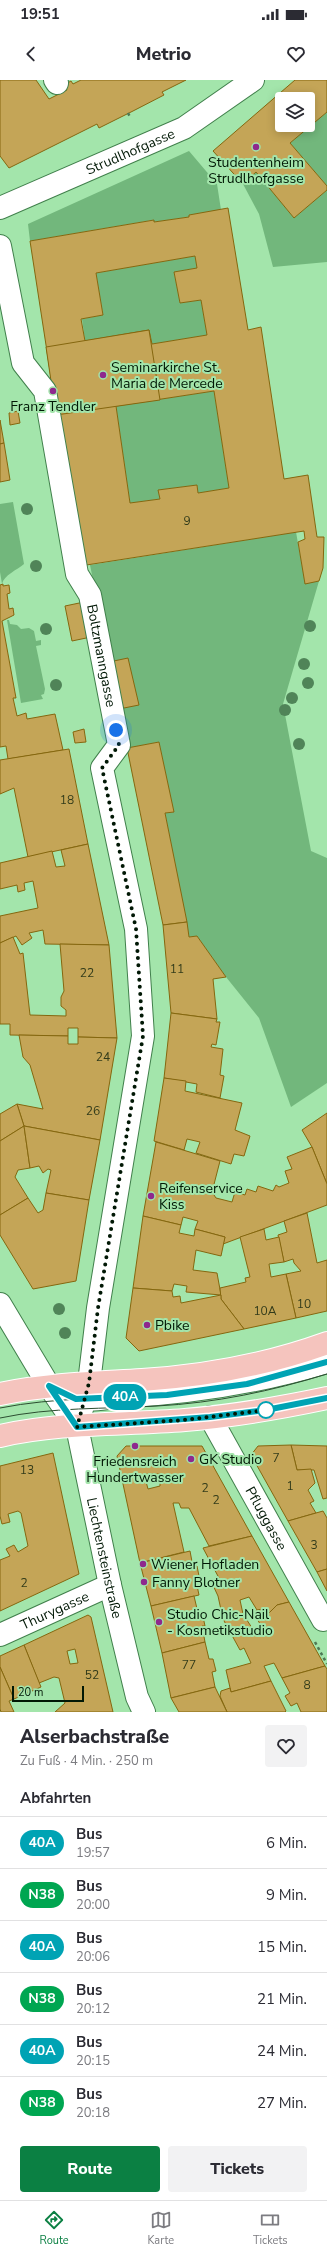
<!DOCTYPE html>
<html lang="de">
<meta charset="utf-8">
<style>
:root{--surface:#fff;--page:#f2f2f3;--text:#2b2b33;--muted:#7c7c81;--line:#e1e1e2;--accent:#0b8043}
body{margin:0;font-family:"Nunito Sans",sans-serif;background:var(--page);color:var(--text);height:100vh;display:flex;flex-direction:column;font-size:15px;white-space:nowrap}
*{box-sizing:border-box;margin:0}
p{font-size:13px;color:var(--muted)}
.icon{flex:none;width:22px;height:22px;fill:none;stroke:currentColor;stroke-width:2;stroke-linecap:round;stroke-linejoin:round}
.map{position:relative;height:1632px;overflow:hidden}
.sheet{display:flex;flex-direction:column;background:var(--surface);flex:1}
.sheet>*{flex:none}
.badge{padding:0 8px;border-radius:13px;font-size:14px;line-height:26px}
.tools{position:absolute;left:275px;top:12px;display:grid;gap:8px}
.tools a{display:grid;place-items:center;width:40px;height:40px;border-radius:4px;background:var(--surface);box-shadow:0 2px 10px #0003;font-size:20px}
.scale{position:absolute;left:12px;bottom:10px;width:72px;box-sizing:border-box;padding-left:4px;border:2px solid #011805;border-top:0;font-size:11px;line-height:14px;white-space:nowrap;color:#011805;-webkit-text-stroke:3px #a3e5ab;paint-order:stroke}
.you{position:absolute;width:20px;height:20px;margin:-10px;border:3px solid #fff;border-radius:50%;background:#1a73e8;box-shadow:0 0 0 6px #1a73e833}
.map>.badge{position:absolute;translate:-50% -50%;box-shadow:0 0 0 2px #fff}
h2{padding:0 20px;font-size:15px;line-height:36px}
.round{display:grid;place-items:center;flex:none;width:42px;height:42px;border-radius:4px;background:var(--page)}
.head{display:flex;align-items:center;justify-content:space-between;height:68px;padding:0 20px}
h1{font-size:19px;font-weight:800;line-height:30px}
.primary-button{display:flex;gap:8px;margin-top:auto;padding:8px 20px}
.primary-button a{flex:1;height:46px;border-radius:4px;background:var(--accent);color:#fff;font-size:16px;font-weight:800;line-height:46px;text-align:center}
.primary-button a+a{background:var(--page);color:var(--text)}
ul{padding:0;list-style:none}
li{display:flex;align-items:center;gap:12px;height:52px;padding:0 20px;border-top:1px solid var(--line)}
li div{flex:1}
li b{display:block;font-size:15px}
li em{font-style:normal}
li .badge{min-width:44px;font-weight:700;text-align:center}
.status{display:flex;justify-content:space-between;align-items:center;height:28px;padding:0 20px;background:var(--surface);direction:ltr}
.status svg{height:11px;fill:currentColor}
header{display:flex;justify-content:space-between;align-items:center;height:52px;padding:0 20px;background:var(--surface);font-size:18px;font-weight:800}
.menu{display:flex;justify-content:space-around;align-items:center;height:56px;border-top:1px solid var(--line);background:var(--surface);font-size:11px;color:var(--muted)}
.menu a{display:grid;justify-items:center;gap:2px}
.menu .on{color:var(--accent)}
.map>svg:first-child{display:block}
.green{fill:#72b77c}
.building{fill:#c4a557;stroke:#85670f;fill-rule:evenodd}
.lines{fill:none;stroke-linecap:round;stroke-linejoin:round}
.minor-casing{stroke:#41804c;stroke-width:24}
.major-casing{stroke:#fff;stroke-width:24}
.path{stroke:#4e7954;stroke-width:2.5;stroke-dasharray:3 3;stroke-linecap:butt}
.minor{stroke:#fff;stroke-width:22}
.major{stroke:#f5c4be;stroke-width:22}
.tram{stroke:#2c4e31;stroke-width:1}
.tree{fill:#508458}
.line-casing{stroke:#fff;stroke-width:9}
.line{stroke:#00a3b4;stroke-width:6}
.walk{stroke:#011805;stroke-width:4;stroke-dasharray:0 7.2}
.poi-dot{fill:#8e288e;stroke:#a3e5ab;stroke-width:1.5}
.stop-dot{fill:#fff;stroke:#00a3b4;stroke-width:2}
.labels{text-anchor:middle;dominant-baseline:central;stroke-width:4;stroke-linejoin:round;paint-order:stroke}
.number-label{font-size:12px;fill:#323b1a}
.street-label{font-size:14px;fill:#011805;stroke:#a3e5ab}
.poi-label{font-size:14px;fill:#011805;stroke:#a3e5ab;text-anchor:start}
</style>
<div class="status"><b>19:51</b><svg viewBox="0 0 49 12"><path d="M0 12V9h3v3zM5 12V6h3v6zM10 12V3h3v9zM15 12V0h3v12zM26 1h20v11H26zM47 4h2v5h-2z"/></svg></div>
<header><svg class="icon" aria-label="back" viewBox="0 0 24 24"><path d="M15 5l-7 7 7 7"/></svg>Metrio<svg class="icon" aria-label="heart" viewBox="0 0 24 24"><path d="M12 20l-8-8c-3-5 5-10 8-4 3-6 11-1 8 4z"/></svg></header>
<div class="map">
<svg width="327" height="1632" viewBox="0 0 327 1632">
<rect width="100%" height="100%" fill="#a3e5ab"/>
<g class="green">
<path d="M327,32V106L290,63Z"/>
<path d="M189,71L217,104L221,130L189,135V137L154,142L153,140L30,161L28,144Z"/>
<path d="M256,92L294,138L327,110V182L273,187L259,134L243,104Z"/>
<path d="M195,176L197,188L174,192L180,223L201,220L207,255L152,264L149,250L85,261L82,239L103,235L96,193Z"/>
<path d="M214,311L229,408L198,413L197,405L159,410L160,419L130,423L116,326Z"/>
<path d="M13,422L24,484C17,490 4,495 2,504L0,492V424Z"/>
<path d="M296,452L305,503L319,501L283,624L311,771L327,778V1003L291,1027L259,938L226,897L197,856L189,857L165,733L173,732L159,662L127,668L90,485Z"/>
<path d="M7,540H9L10,544L17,545L21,549L29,548L34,551L36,561L41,560V565L36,566L45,609L44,614L41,615L43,619L21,623Z"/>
</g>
<g class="building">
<path d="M0,0H36L49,19L67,10L64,5L71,1L73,4L81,0H186L162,12L164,15L133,31L99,48L97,44L9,88L0,76Z"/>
<path d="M295,0H327V32L290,63L327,106V110L294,138L256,92L243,104L213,71ZM282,19H308V45H282Z"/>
<path d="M228,128L248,250L261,247L284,399L308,395L317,457H324L323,488L319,501L305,504L298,462L305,459L304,451L80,486L30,161L154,140V142L189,137V135ZM195,176L197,188L174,192L180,223L201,220L207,255L152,264L149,250L85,261L81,239L103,235L96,193ZM214,311L229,408L198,413L197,405L158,410L160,419L130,423L116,326Z"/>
<path d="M149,250L160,320L56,335L46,267Z"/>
<path d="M18,331L20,343L10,345L9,333Z"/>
<path d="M0,340L4,363L0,364Z"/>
<path d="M4,363L10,400L0,402V364Z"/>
<path d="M3,504V506L9,505L10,513L7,514L9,529L13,528L14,535L2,541L16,618H13L17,636L26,633L27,639L55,634L63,670L8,679L6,666L0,667V505Z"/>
<path d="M84,522L91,557L72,561L65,526Z"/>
<path d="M128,578L139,625L119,629L109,582Z"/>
<path d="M84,649L86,662L75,663L73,652Z"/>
<path d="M159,662L174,732L165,733L187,842L163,845L127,668Z"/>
<path d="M69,669L88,764L28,777L14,708L0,714V680Z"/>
<path d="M88,764L109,865L45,864L43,850L29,853L32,858L22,865L16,856L0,863V836L38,828L33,801L24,803L25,810L18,812L17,805L0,809V783L52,771L56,787L65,786L61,770Z"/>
<path d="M187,842L189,857L197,856L226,897L213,899L217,939L171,933L163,845Z"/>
<path d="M13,857L20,874L23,873L30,935L66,936V930L61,926V917L64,911L60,864L109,865L117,958L78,957V948H68V956L10,955V944H0V863Z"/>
<path d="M171,933L217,939L216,942H220L216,965L212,964L211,967L223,969L220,995L224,996L220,1018L196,1012L197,1004L164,998Z"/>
<path d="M19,955L68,956V964H78V957L117,958L100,1060L24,1046L17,1024L43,1029L30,985L23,977Z"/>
<path d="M164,998L186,1001L185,1011L242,1023L235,1050L250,1056L244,1076L234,1074L231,1084L196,1073L200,1062L187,1059L184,1070L154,1061Z"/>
<path d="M17,1024L24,1046L0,1061V1034Z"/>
<path d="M327,1033V1104L312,1067L302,1050Z"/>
<path d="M24,1046L30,1088L18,1090L15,1097L28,1118L0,1135V1061Z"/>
<path d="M24,1046L100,1060L89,1120L46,1113L51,1090L48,1089L43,1093L39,1086L30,1088Z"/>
<path d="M156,1062L220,1081L212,1112L216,1118L232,1122L235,1112L245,1115L247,1109L256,1112L258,1106L273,1111L276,1105L279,1107L289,1103L285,1091L292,1089L287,1077L312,1067L327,1104V1125L223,1164L225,1157L195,1149L198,1141L183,1137L181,1145L143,1136Z"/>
<path d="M46,1113L89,1120L76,1201L33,1209L0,1155V1135L28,1118L38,1133L43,1130Z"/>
<path d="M307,1133L317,1183L327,1180V1231L296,1238L286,1194L301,1191L294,1183L293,1179L284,1182L278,1155L287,1152L284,1141Z"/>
<path d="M143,1136L181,1145L179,1153L194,1156L195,1149L225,1157L221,1176L196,1170L193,1190L217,1193L221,1215L186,1212L187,1206L174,1204L172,1211L133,1208Z"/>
<path d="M264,1149L266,1160L279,1157L284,1182L269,1184L271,1197L286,1194L296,1238L244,1249L221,1219L220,1208L246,1202L245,1198L250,1197L240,1157Z"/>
<path d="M133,1208L172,1211L173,1217L180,1216L181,1223L221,1215V1219L244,1249L139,1271L126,1258Z"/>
<path d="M291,1365L327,1366V1418L323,1419L314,1390H297Z"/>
<path d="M291,1365L297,1390L311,1389L315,1403L308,1410L314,1421L310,1423L316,1433L288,1441L251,1375L258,1366Z"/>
<path d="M126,1366H202L252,1456L209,1466L189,1428H181L179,1423H173L184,1472L140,1483L117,1376ZM144,1394H160V1406L148,1409Z"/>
<path d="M53,1373L79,1494L0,1531V1480L10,1476L6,1469L14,1465L18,1472L28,1466L21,1433L18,1431L8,1434L10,1442L2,1444L0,1436V1386Z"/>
<path d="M323,1431L327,1438V1489L317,1492L288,1441Z"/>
<path d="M252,1456L289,1522L277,1525L267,1535L263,1529L257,1530L249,1517L240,1520L243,1534L223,1539L218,1516L211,1501L219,1498L203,1468Z"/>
<path d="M190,1471L193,1487L197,1486L199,1496H195L199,1515L151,1526L140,1483Z"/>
<path d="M327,1489V1511L317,1492Z"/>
<path d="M194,1516L198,1533L202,1532L205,1546H202L205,1562L162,1573L151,1526Z"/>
<path d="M289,1522L325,1586L282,1598L274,1583L264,1586L271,1601L231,1612L226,1590L251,1583L244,1568L240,1570L223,1539L243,1534L254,1551L263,1549L253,1532L263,1529L267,1535L277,1525Z"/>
<path d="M88,1535L91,1537L113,1632H55L65,1623L59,1598L54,1597L39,1603L24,1565ZM75,1569L78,1583L70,1584L67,1571Z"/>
<path d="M205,1562L209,1579H213L216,1591L212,1592L215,1607L171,1618L162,1573Z"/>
<path d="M24,1565L41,1607L14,1619L0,1587V1576Z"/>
<path d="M325,1586L327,1589V1632H301L297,1623L291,1626L285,1616L290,1613L282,1598Z"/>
<path d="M0,1587L14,1619L9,1621L14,1632H1L0,1629Z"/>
<path d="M271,1601L286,1631L285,1632H227L220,1616L221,1611L230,1608L231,1612Z"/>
<path d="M215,1607L227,1632H179L171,1618Z"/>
</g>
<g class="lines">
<g class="minor-casing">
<g id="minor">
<path d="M55,0L57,3"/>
<path id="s1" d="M0,128L184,48L253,0"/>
<path id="s2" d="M0,166L23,283L45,311L77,494L90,515L119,665L102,688L136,849L143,956L98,1228L89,1303L77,1347"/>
<path id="s3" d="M0,1224L49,1306L77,1347L110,1505L137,1617L144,1632"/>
<path d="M73,1318C87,1322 105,1318 119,1317C191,1313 258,1303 327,1282"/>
<path id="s4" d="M210,1337L323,1540"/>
<path id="s5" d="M0,1555L110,1505"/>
</g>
</g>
<g class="major-casing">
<g id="major">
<path d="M0,1314C47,1304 95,1303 142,1300C204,1296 269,1284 327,1263"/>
<path d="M0,1356C60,1342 124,1345 185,1340C233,1336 280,1328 327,1318"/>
</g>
</g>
<g class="path">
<path d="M128,33L130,37"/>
<path d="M315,1562L327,1584"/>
</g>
<use href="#minor" class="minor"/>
<use href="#major" class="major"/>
<g class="tram">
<path d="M0,1328C55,1317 111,1319 167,1315C221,1310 274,1298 327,1282"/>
<path d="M0,1338C51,1327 106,1329 157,1326C215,1323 272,1311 327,1294"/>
</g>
</g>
<g class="tree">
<circle cx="27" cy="429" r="6"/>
<circle cx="36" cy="486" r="6"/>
<circle cx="310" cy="546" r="6"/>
<circle cx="46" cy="549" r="6"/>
<circle cx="304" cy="584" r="6"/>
<circle cx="308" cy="603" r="6"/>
<circle cx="56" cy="605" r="6"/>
<circle cx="292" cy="618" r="6"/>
<circle cx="285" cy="630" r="6"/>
<circle cx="299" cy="664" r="6"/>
<circle cx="59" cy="1229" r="6"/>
<circle cx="65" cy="1253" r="6"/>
</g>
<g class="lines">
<g class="line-casing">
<path id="line" d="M327,1282L247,1304L167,1315L76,1319L49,1306L77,1347L210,1337L266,1330L327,1318"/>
</g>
<use href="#line" class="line"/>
<path class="walk" d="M116,650L119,665L102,688L136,849L143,956L98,1228L89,1303L77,1347L184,1340L266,1330"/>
</g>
<g class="poi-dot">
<circle cx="256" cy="67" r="4"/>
<circle cx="103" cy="295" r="4"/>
<circle cx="53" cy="311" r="4"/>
<circle cx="151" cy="1116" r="4"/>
<circle cx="147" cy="1245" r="4"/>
<circle cx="135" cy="1366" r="4"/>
<circle cx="191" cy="1379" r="4"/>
<circle cx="143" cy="1484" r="4"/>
<circle cx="144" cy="1502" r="4"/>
<circle cx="159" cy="1542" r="4"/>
</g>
<circle class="stop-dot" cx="266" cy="1330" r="8"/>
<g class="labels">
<g class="number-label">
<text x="187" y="441">9</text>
<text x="67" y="720">18</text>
<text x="177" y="889">11</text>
<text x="87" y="893">22</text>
<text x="103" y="977">24</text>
<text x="93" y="1031">26</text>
<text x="304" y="1224">10</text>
<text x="265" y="1231">10A</text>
<text x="276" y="1378">7</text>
<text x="27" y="1390">13</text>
<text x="290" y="1406">1</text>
<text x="205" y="1408">2</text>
<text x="216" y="1420">2</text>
<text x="314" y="1465">3</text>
<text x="24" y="1503">2</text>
<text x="189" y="1585">77</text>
<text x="92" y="1595">52</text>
<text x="307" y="1605">8</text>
</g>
<g class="street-label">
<text stroke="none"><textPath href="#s1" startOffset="142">Strudlhofgasse</textPath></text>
<text stroke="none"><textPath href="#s2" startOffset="427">Boltzmanngasse</textPath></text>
<text stroke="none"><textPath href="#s4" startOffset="116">Pfluggasse</textPath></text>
<text stroke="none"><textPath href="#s3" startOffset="279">Liechtensteinstraße</textPath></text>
<text stroke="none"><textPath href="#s5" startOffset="60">Thurygasse</textPath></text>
</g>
<g class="poi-label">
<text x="256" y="82" text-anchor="middle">Studentenheim<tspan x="256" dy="16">Strudlhofgasse</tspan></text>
<text x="111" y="287">Seminarkirche St.<tspan x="111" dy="16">Maria de Mercede</tspan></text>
<text x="53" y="326" text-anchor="middle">Franz Tendler</text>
<text x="159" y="1108">Reifenservice<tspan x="159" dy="16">Kiss</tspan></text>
<text x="155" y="1245">Pbike</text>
<text x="199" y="1379">GK Studio</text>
<text x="135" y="1381" text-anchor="middle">Friedensreich<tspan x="135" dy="16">Hundertwasser</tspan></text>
<text x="151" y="1484">Wiener Hofladen</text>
<text x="152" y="1502">Fanny Blotner</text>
<text x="167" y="1534">Studio Chic-Nail<tspan x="167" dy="16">- Kosmetikstudio</tspan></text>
</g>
</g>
</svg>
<div class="tools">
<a><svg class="icon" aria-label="layers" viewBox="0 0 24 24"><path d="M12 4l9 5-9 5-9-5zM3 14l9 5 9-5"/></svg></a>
</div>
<div class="scale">20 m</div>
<div class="you" style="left:116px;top:650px"></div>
<b class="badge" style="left:125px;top:1317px;background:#00a3b4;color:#fff">40A</b>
</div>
<section class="sheet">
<div class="head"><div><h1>Alserbachstraße</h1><p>Zu Fuß · 4 Min. · 250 m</p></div><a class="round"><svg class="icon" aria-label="heart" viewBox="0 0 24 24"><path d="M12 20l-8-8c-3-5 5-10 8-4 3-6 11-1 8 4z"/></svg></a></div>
<h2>Abfahrten</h2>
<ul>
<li><span class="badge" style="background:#00a3b4;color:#fff">40A</span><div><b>Bus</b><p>19:57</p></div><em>6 Min.</em></li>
<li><span class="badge" style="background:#00a651;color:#fff">N38</span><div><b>Bus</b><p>20:00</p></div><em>9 Min.</em></li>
<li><span class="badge" style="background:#00a3b4;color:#fff">40A</span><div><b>Bus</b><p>20:06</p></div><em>15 Min.</em></li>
<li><span class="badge" style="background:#00a651;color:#fff">N38</span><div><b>Bus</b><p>20:12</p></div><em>21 Min.</em></li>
<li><span class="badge" style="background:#00a3b4;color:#fff">40A</span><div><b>Bus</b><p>20:15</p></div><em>24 Min.</em></li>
<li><span class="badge" style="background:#00a651;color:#fff">N38</span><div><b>Bus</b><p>20:18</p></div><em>27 Min.</em></li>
</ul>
<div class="primary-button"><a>Route</a><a>Tickets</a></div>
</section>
<nav class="menu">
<a class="on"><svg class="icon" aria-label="directions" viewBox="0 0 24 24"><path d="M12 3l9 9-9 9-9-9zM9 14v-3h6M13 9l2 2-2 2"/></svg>Route</a>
<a><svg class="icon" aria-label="map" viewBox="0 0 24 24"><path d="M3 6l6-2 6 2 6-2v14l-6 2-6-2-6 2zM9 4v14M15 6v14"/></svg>Karte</a>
<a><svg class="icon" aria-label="tickets" viewBox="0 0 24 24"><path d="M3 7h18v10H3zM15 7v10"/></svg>Tickets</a>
</nav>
